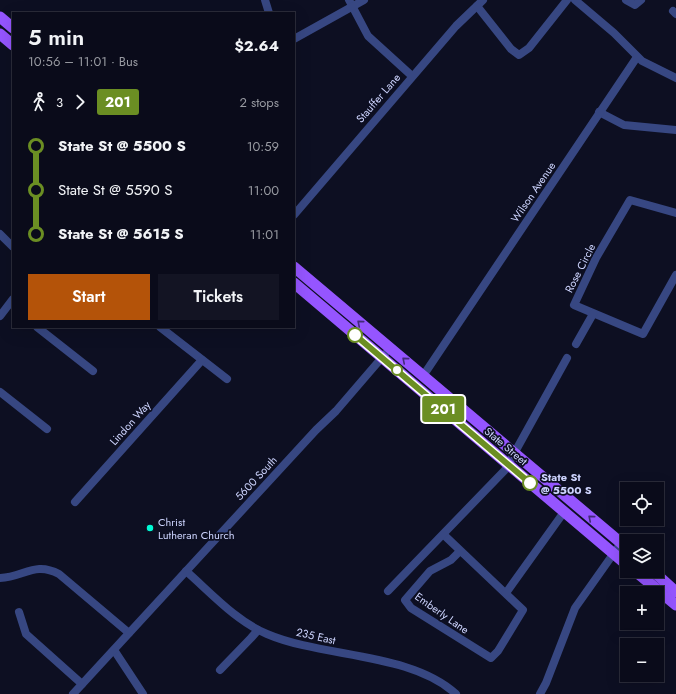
<!DOCTYPE html>
<meta charset="utf-8">
<style>
:root{--surface:#0a0b1a;--page:#131423;--text:#f1f3f6;--muted:#999ba2;--line:#2a2b39;--accent:#b45309}
body{margin:0;font-family:Jost,sans-serif;background:var(--page);color:var(--text);height:100vh;display:flex;flex-direction:column;font-size:15px;white-space:nowrap}
*{box-sizing:border-box;margin:0}
p{font-size:13px;color:var(--muted)}
.icon{flex:none;width:22px;height:22px;fill:none;stroke:currentColor;stroke-width:2;stroke-linecap:round;stroke-linejoin:round}
.map{position:relative;flex:1;overflow:hidden}
.drawer{position:absolute;left:12px;top:12px;width:283px;height:316px;display:flex;flex-direction:column;background:var(--surface);border-radius:0px;box-shadow:0 4px 16px #0002,0 0 0 1px var(--line)}
.drawer>*{flex:none}
.badge{padding:0 8px;border-radius:3px;font-size:14px;line-height:26px}
.fabs{position:absolute;left:620px;top:482px;display:grid;gap:8px}
.fabs a{display:grid;place-items:center;width:44px;height:44px;border-radius:0px;background:var(--surface);box-shadow:0 4px 16px #0002,0 0 0 1px var(--line);font-size:20px}
.map>.badge{position:absolute;translate:-50% -50%;box-shadow:0 0 0 2px #fff}
.legs{display:flex;align-items:center;gap:6px;height:44px;padding:0 16px;font-size:13px}
.legs p{margin-inline-start:auto}
.headline{display:flex;align-items:center;justify-content:space-between;height:68px;padding:0 16px}
h1{font-size:22px;font-weight:600;line-height:30px}
.primary-button{display:flex;gap:8px;margin-top:auto;padding:8px 16px}
.primary-button a{flex:1;height:46px;border-radius:0px;background:var(--accent);color:#fff;font-size:16px;font-weight:600;line-height:46px;text-align:center}
.primary-button a+a{background:var(--page);color:var(--text)}
ul{padding:0 16px;list-style:none}
li{display:flex;align-items:center;gap:14px;height:44px;font-size:15px}
li i{display:grid;place-items:center;width:6px;height:100%;margin:0 5px;background:currentColor}
li i::after{content:'';width:10px;height:10px;margin:-5px;border:3px solid;border-radius:50%;background:var(--surface)}
li p{margin-inline-start:auto}
li:first-child i{background:linear-gradient(#0000 50%,currentColor 0)}
li:last-child i{background:linear-gradient(currentColor 50%,#0000 0)}
.map>svg:first-child{display:block}
.lines{fill:none;stroke-linecap:round;stroke-linejoin:round}
.minor{stroke:#374782;stroke-width:8}
.major{stroke:#9555ff;stroke-width:11}
.oneway{stroke:#432b7a}
.line-1-casing{stroke:#fff;stroke-width:9}
.line-1{stroke:#6b8e23;stroke-width:6}
.stop-1-dot{fill:#fff;stroke:#6b8e23;stroke-width:2}
.poi-dot{fill:#00f9d4;stroke:#0d0f22;stroke-width:1.5}
.labels{text-anchor:middle;dominant-baseline:central;stroke-width:3.5;stroke-linejoin:round;paint-order:stroke}
.street-label{font-size:11px;fill:#ced5ff;stroke:#0d0f22}
.stop-label{font-size:11px;font-weight:bold;fill:#ced5ff;stroke:#0d0f22;text-anchor:start}
.poi-label{font-size:11px;fill:#ced5ff;stroke:#0d0f22;text-anchor:start}
</style>
<div class="map">
<svg width="676" height="694" viewBox="0 0 676 694">
<rect width="100%" height="100%" fill="#0d0f22"/>
<g class="lines">
<g class="minor">
<path d="M265,0L269,13"/>
<path d="M349,0L368,36L412,76"/>
<path d="M575,0L614,33L642,61L676,78"/>
<path d="M626,0L635,5L641,0"/>
<path d="M477,6L511,49L519,55L529,48L567,0"/>
<path d="M673,11L676,14"/>
<path d="M294,39L364,0"/>
<path d="M599,112L624,125L676,130"/>
<path d="M676,213L630,200L596,258L574,305L643,334L676,275"/>
<path d="M294,215L456,26L483,0"/>
<path d="M0,234L13,247"/>
<path d="M0,316L13,299"/>
<path d="M37,327L93,371"/>
<path d="M160,327L227,379"/>
<path d="M576,344L593,314"/>
<path d="M423,376L637,57"/>
<path d="M0,392L47,429"/>
<path d="M75,502L202,360"/>
<path d="M444,535L523,610L498,651L491,658L411,608L405,600L430,571L451,560L460,551"/>
<path d="M186,571C211,593 236,621 267,634C323,658 410,652 456,694"/>
<path d="M0,578C24,577 35,561 59,574L129,633"/>
<path d="M388,591L505,470L567,358"/>
<path d="M506,593L564,512"/>
<path d="M19,612L26,634L82,684"/>
<path d="M114,650L143,694"/>
<path d="M220,670L251,638L258,630"/>
<path d="M73,694L316,430L336,411L385,354"/>
<path d="M540,694L546,683L575,608L621,543"/>
</g>
<g class="major">
<path d="M0,17L13,28"/>
<path d="M0,34L13,45"/>
<path d="M294,267L627,548"/>
<path d="M294,283L627,565"/>
<path d="M635,571L676,605"/>
<path d="M653,571L676,592"/>
</g>
</g>
<defs><path id="oneway-chevron" d="M-2-3.5L2.5 0L-2 3.5" fill="none" stroke-width="1.6" stroke-linecap="round" stroke-linejoin="round"/></defs>
<g class="oneway">
<use href="#oneway-chevron" transform="translate(360 323) rotate(-140)"/>
<use href="#oneway-chevron" transform="translate(405 360) rotate(-140)"/>
<use href="#oneway-chevron" transform="translate(591 518) rotate(-140)"/>
</g>
<g class="lines">
<g class="line-1-casing">
<path id="line-1" d="M355,335L530,483"/>
</g>
<use href="#line-1" class="line-1"/>
</g>
<g class="stop-1-dot">
<circle cx="355" cy="335" r="7"/>
<circle cx="397" cy="370" r="5"/>
<circle cx="530" cy="483" r="7"/>
</g>
<circle class="poi-dot" cx="150" cy="528" r="4"/>
<g class="labels">
<g class="street-label">
<text transform="translate(378 98) rotate(-49)">Stauffer Lane</text>
<text transform="translate(533 192) rotate(-56)">Wilson Avenue</text>
<text transform="translate(580 268) rotate(-63)">Rose Circle</text>
<text transform="translate(130 423) rotate(-48)">Lindon Way</text>
<text transform="translate(506 446) rotate(40)">State Street</text>
<text transform="translate(256 478) rotate(-47)">5600 South</text>
<text transform="translate(442 613) rotate(35)">Emberly Lane</text>
<text transform="translate(316 636) rotate(13)">235 East</text>
</g>
<g class="stop-label">
<text x="541" y="477">State St<tspan x="541" dy="13">@ 5500 S</tspan></text>
</g>
<g class="poi-label">
<text x="158" y="522">Christ<tspan x="158" dy="13">Lutheran Church</tspan></text>
</g>
</g>
</svg>
<div class="fabs">
<a><svg class="icon" aria-label="locate" viewBox="0 0 24 24"><circle cx="12" cy="12" r="6"/><path d="M12 2v4M12 18v4M2 12h4M18 12h4"/></svg></a>
<a><svg class="icon" aria-label="layers" viewBox="0 0 24 24"><path d="M12 4l9 5-9 5-9-5zM3 14l9 5 9-5"/></svg></a>
<a>+</a>
<a>−</a>
</div>
<b class="badge" style="left:443px;top:409px;background:#6b8e23;color:#fff">201</b>
<section class="drawer">
<div class="headline"><div><h1>5 min</h1><p>10:56 – 11:01 · Bus</p></div><b>$2.64</b></div>
<div class="legs"><svg class="icon" aria-label="walk" viewBox="0 0 24 24"><circle cx="13" cy="4" r="2"/><path d="M13 8l-2 6 4 7M11 14l-3 7M7 12l3-4h3l4 4"/></svg>3<svg class="icon" aria-label="forward" viewBox="0 0 24 24"><path d="M9 5l7 7-7 7"/></svg><b class="badge" style="background:#6b8e23;color:#fff">201</b><p>2 stops</p></div>
<ul>
<li><i style="color:#6b8e23"></i><b>State St @ 5500 S</b><p>10:59</p></li>
<li><i style="color:#6b8e23"></i><span>State St @ 5590 S</span><p>11:00</p></li>
<li><i style="color:#6b8e23"></i><b>State St @ 5615 S</b><p>11:01</p></li>
</ul>
<div class="primary-button"><a>Start</a><a>Tickets</a></div>
</section>
</div>
